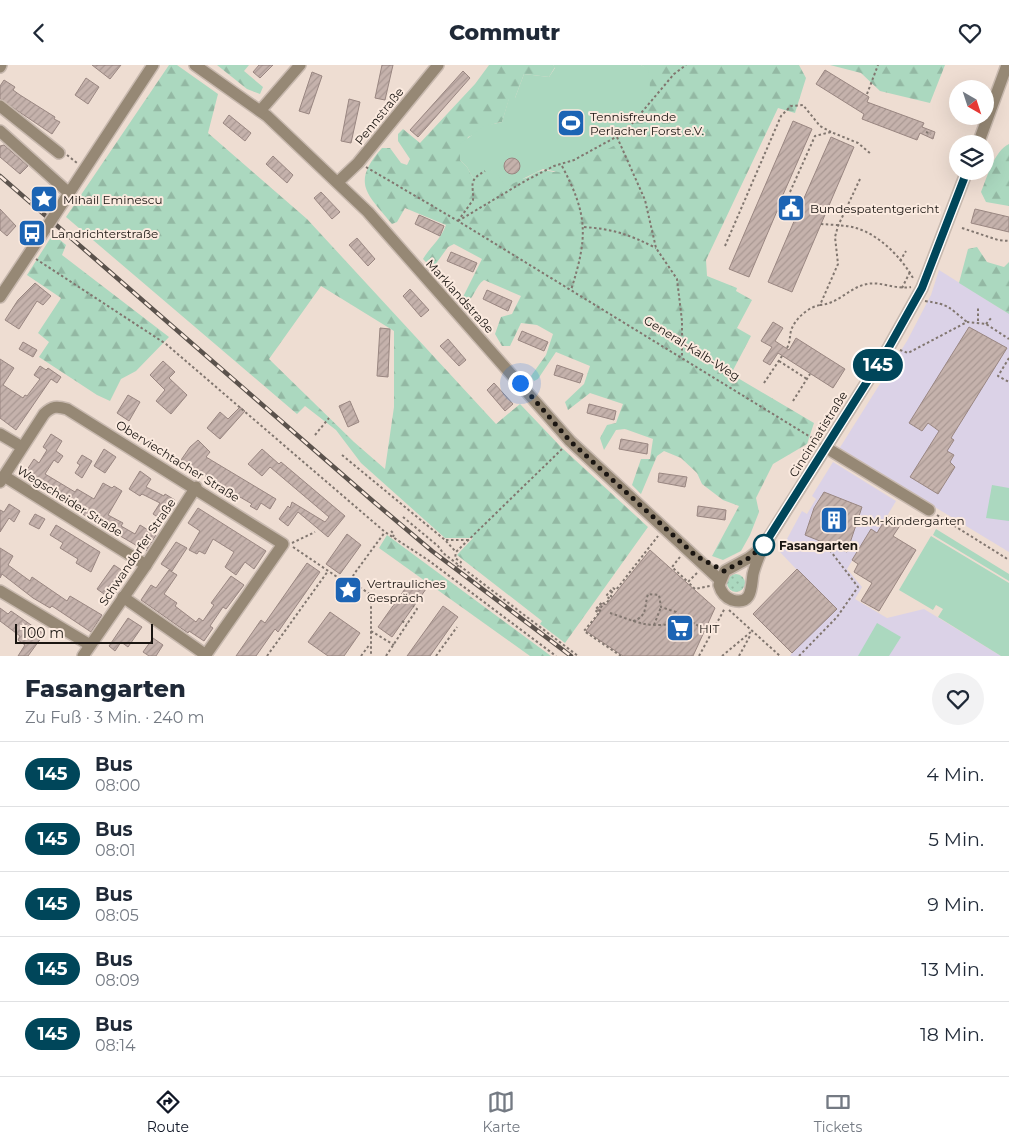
<!DOCTYPE html>
<html lang="de">
<meta charset="utf-8">
<style>
:root{--surface:#fff;--page:#f2f2f3;--text:#1f2937;--muted:#747a83;--line:#e0e1e3;--accent:#111827}
body{margin:0;font-family:Montserrat,sans-serif;background:var(--page);color:var(--text);height:100vh;display:flex;flex-direction:column;font-size:19px;white-space:nowrap}
*{box-sizing:border-box;margin:0}
p{font-size:16px;color:var(--muted)}
.icon{flex:none;width:28px;height:28px;fill:none;stroke:currentColor;stroke-width:2;stroke-linecap:round;stroke-linejoin:round}
.map{position:relative;height:591px;overflow:hidden}
.details{display:flex;flex-direction:column;background:var(--surface);flex:1}
.details>*{flex:none}
.badge{padding:0 10px;border-radius:16px;font-size:18px;line-height:32px}
.needle{width:32px;rotate:141deg}
.tools{position:absolute;left:949px;top:15px;display:grid;gap:10px}
.tools a{display:grid;place-items:center;width:45px;height:45px;border-radius:50%;background:var(--surface);box-shadow:0 5px 20px #0002;font-size:25px}
.scale{position:absolute;left:15px;bottom:12px;width:138px;box-sizing:border-box;padding-left:5px;border:2px solid #1a1511;border-top:0;font-size:14px;line-height:18px;white-space:nowrap;color:#1a1511;-webkit-text-stroke:4px #fbeadf;paint-order:stroke}
.you{position:absolute;width:25px;height:25px;margin:-12px;border:4px solid #fff;border-radius:50%;background:#1a73e8;box-shadow:0 0 0 8px #1a73e833}
.map>.badge{position:absolute;translate:-50% -50%;box-shadow:0 0 0 2px #fff}
.round{display:grid;place-items:center;flex:none;width:52px;height:52px;border-radius:26px;background:var(--page)}
.overview{display:flex;align-items:center;justify-content:space-between;height:85px;padding:0 25px}
h1{font-size:24px;font-weight:800;line-height:38px}
ul{padding:0;list-style:none}
li{display:flex;align-items:center;gap:15px;height:65px;padding:0 25px;border-top:1px solid var(--line)}
li div{flex:1}
li b{display:block;font-size:19px}
li em{font-style:normal}
li .badge{min-width:55px;font-weight:700;text-align:center}
header{display:flex;justify-content:space-between;align-items:center;height:65px;padding:0 25px;background:var(--surface);font-size:22px;font-weight:800}
.menu{display:flex;justify-content:space-around;align-items:center;height:70px;border-top:1px solid var(--line);background:var(--surface);font-size:14px;color:var(--muted)}
.menu a{display:grid;justify-items:center;gap:2px}
.menu .selected{color:var(--accent)}
.map>svg:first-child{display:block}
.education{fill:#dbd2e7}
.grass{fill:url(#grass-dots)}
.forest{fill:url(#forest-firs);fill-rule:evenodd}
.green{fill:#abd8bf}
.building{fill:url(#building-hatch);stroke:#998681}
.lines{fill:none;stroke-linecap:round;stroke-linejoin:round}
.minor-casing{stroke:#c8b9af;stroke-width:14}
.path{stroke:#81766f;stroke-width:2;stroke-dasharray:2.5 2.5;stroke-linecap:butt}
.minor{stroke:#968875;stroke-width:11}
.rail-casing{stroke:#5b524c;stroke-width:4.5}
.rail{stroke:#fbeadf;stroke-width:2.5;stroke-dasharray:8;stroke-linecap:butt}
.minor-bridge-casing{stroke:#c8b9af;stroke-width:14;stroke-linecap:butt}
.minor-bridge{stroke:#968875;stroke-width:11}
.line-casing{stroke:#fff;stroke-width:11}
.line{stroke:#00465a;stroke-width:8}
.walk{stroke:#1a1511;stroke-width:5;stroke-dasharray:0 9}
.stop-dot{fill:#fff;stroke:#00465a;stroke-width:2.5}
.labels{text-anchor:middle;dominant-baseline:central;stroke-width:4;stroke-linejoin:round;paint-order:stroke}
.street-label{font-size:12px;fill:#1a1511;stroke:#fbeadf}
.poi-label{font-size:12px;fill:#1a1511;stroke:#fbeadf;text-anchor:start}
.stop-label{font-size:12px;font-weight:bold;fill:#1a1511;stroke:#fbeadf;text-anchor:start}
</style>
<header><svg class="icon" aria-label="back" viewBox="0 0 24 24"><path d="M15 5l-7 7 7 7"/></svg>Commutr<svg class="icon" aria-label="heart" viewBox="0 0 24 24"><path d="M12 20l-8-8c-3-5 5-10 8-4 3-6 11-1 8 4z"/></svg></header>
<div class="map">
<svg width="1009" height="591" viewBox="0 0 1009 591">
<defs>
<pattern id="grass-dots" width="8" height="8" patternUnits="userSpaceOnUse" patternTransform="scale(1.25)"><rect width="8" height="8" fill="#abd8bf"/><path d="M2 2h.1M6 6h.1" fill="none" stroke="#93b8a3" stroke-width="1.8" stroke-linecap="round"/></pattern>
<pattern id="forest-firs" width="22" height="20" patternUnits="userSpaceOnUse" patternTransform="scale(1.25)"><rect width="22" height="20" fill="#abd8bf"/><path d="M5 1l3.5 6h-7zM16 11l3.5 6h-7z" fill="#93b8a3"/></pattern>
<pattern id="building-hatch" width="6" height="6" patternUnits="userSpaceOnUse" patternTransform="scale(1.25)"><rect width="6" height="6" fill="#c5b2ac"/><path d="M-1 1l2-2M0 6l6-6M5 7l2-2" fill="none" stroke="#a99893"/></pattern>
</defs>
<rect width="100%" height="100%" fill="#eeddd2"/>
<g class="education">
<path d="M939,205L1009,249V487L839,384L907,276L931,230Z"/>
<path d="M833,397L896,436L877,468L871,465L847,504L862,522L855,534L887,553L924,544L1001,591H790L792,588L753,549L797,505L780,487L802,446L807,449L816,434L812,431Z"/>
</g>
<circle class="grass" cx="736" cy="518" r="9"/>
<g class="forest">
<path d="M169,0H177L218,29L208,68L307,154L496,359L520,339L561,382L648,462L565,578L540,559L542,556L457,490L473,473H445L361,398L336,365L305,341L297,349L66,152ZM321,221L394,266V342L385,404L354,377L269,294Z"/>
<path d="M217,0H249L244,6L263,22L260,29L247,24Z"/>
<path d="M489,0H553L555,2L549,12L524,9L515,33L509,34L502,57C486,59 481,68 468,72L460,95L467,102L473,113L490,104C497,109 511,115 520,114C535,113 533,102 554,107L619,78L620,55L625,50L648,5L641,0H799L806,13L795,48L778,43L706,195L707,211L737,223L736,226L752,235L737,263L751,271L731,309L814,358L807,379L773,399L756,433L759,447L750,470L741,486L723,495L712,491L739,441L723,435L702,419L697,408L681,393L664,386L657,391L641,429L632,420L641,394H650L653,374L625,364L616,365L604,385L600,373L607,360L616,358L623,339L590,328L568,345L565,337L584,319L590,301L556,287L538,314L534,316L531,311L546,290L553,269L537,260L521,258L510,281H502L495,269L501,252L512,249L521,231L484,215C475,221 474,235 464,239L462,234L482,194L454,179L448,182L435,200L430,201L423,194C430,182 441,174 446,160L405,143L397,157L392,159C368,129 350,119 382,83H390L401,98L407,100L410,94L398,76V69L403,64L420,78L475,19Z"/>
<path d="M830,0H945L930,38L880,26L861,8Z"/>
<path d="M1009,79V141L986,137L981,127C987,113 994,86 1009,79Z"/>
<path d="M53,169L66,180L62,190L169,272L136,306L121,314L110,336L97,330L39,292L49,277L38,268L61,233L27,210Z"/>
<path d="M977,182L987,197L1004,202L1009,197V249L959,218L968,184Z"/>
<path d="M387,470L551,591H530L379,483Z"/>
</g>
<g class="green">
<path d="M553,0H641L648,4C652,27 650,32 637,50H625L620,55V63L623,67V73L619,78L563,108L543,104L506,122L497,109L490,105L473,113L467,102L460,95V79L484,61L502,57L509,33H515L524,9L549,12L555,3Z"/>
<path d="M992,420L1009,423V456L986,453Z"/>
<path d="M936,464L1009,509V516L933,470Z"/>
<path d="M931,471L1009,518V591H1001L938,552L943,544L936,540L933,545L899,525Z"/>
<path d="M877,558L901,572L889,591H858Z"/>
</g>
<g class="building">
<path d="M92,0H121L110,14Z"/>
<path d="M259,0H273L260,13L253,7Z"/>
<path d="M382,0H393L385,35L375,33Z"/>
<path d="M825,5L869,32L867,37L924,58L922,62L935,67L933,74L920,68L917,75L862,54L864,49L816,19Z"/>
<path d="M463,6L470,13L418,72L410,65Z"/>
<path d="M312,7L322,11L309,49L299,46Z"/>
<path d="M86,13L99,22L88,39L75,30Z"/>
<path d="M4,15L15,22L13,25L20,30L55,52L54,54L60,57L52,69L0,34V21Z"/>
<path d="M349,34L360,37L351,78L341,76Z"/>
<path d="M229,50L251,68L245,76L223,58Z"/>
<path d="M793,56L812,64L782,132L801,140L831,72L854,82L792,227L768,217L795,154L777,146L749,212L729,204Z"/>
<path d="M4,80L28,101L20,109L0,92V81Z"/>
<path d="M273,91L293,110L287,118L266,99Z"/>
<circle cx="512" cy="101" r="8"/>
<path d="M321,127L340,147L332,154L314,133Z"/>
<path d="M0,144L16,161L7,171L0,165Z"/>
<path d="M975,144L1009,152V167L971,158Z"/>
<path d="M419,150L444,161L440,171L415,159Z"/>
<path d="M357,173L375,194L368,201L349,180Z"/>
<path d="M451,187L477,198L473,207L447,196Z"/>
<path d="M35,218L51,231L43,240L37,236L19,264L5,255L18,235Z"/>
<path d="M410,224L429,245L421,252L403,231Z"/>
<path d="M487,225L512,236L508,246L483,234Z"/>
<path d="M773,257L783,263L775,276L789,285L796,273L845,304L833,323L778,288L770,300L763,296L772,282L761,276Z"/>
<path d="M969,262L1007,283L951,373L954,375L947,386L954,390L950,397L955,402L938,429L910,412L939,366L928,358L922,366L909,358Z"/>
<path d="M380,263L390,264L388,312L377,311Z"/>
<path d="M522,266L548,277L544,286L518,275Z"/>
<path d="M448,274L466,295L459,301L440,281Z"/>
<path d="M23,277L37,285L33,292L19,284Z"/>
<path d="M0,294L14,303L3,320L23,333L25,330L27,331L40,314L34,310L40,301L46,305L48,303L61,312L57,318L51,314L16,365L0,353Z"/>
<path d="M163,296L175,307L169,313L187,330L171,349L156,336L165,325L150,310Z"/>
<path d="M557,300L583,309L580,318L554,310Z"/>
<path d="M494,318L513,339L505,346L487,325Z"/>
<path d="M128,330L140,337L129,356L117,348Z"/>
<path d="M350,336L359,357L348,362L339,341Z"/>
<path d="M589,339L616,346L614,355L587,348Z"/>
<path d="M240,342L245,346L220,374L207,363L220,347L228,354Z"/>
<path d="M51,369L62,376L56,386L63,391L58,398L54,395L45,409L75,427L77,424L94,434L103,418L112,423L114,421L122,426L108,450L123,458L121,461L135,469L140,460L156,470L146,486L67,440L52,429L53,427L23,411L34,394L39,398L47,385L43,382Z"/>
<path d="M621,374L648,379L647,389L619,384Z"/>
<path d="M198,375L210,387L206,392L276,434L270,444L261,438L257,445L250,441L252,439L221,421L219,423L206,415L208,413L181,395L190,382Z"/>
<path d="M104,384L116,392L105,408L94,401Z"/>
<path d="M262,384L279,399L281,397L345,451L328,472L298,447L288,461L279,454L288,441L290,443L292,437L325,457L329,452L270,402L262,411L248,399Z"/>
<path d="M82,390L92,396L82,413L75,408L80,400L77,398Z"/>
<path d="M140,406L151,414L146,422L164,431L165,429L175,435L162,455L153,449L160,438L142,429L140,431L129,424Z"/>
<path d="M659,408L687,412L685,422L658,417Z"/>
<path d="M824,427L862,442L847,487L805,470L814,443Z"/>
<path d="M9,439L20,446L14,457L9,453L0,467V445L4,447Z"/>
<path d="M698,441L726,445L725,455L697,451Z"/>
<path d="M198,443L266,486L254,504L245,497L236,510L225,502L234,487L213,474L205,489L199,486L197,489L189,485L200,466L188,458Z"/>
<path d="M35,449L45,454L39,464L29,459Z"/>
<path d="M887,451L901,459L893,471L916,485L879,546L861,536L872,518L854,507L858,499L852,495L871,464L877,468Z"/>
<path d="M56,460L100,487L91,507L76,498L78,494L60,483L63,478L50,470Z"/>
<path d="M347,469L361,480L340,509L326,499Z"/>
<path d="M176,477L187,483L172,506L161,499Z"/>
<path d="M0,483L13,491L8,500L30,516L32,512L67,536L70,531L102,550L91,567L52,541L50,543L33,533L2,509L0,513Z"/>
<path d="M650,485L715,543L693,591H623L586,566L600,547L597,545L602,538L606,540Z"/>
<path d="M307,498L320,507L278,567L275,564L256,591H236L261,555L265,558Z"/>
<path d="M114,500L123,506L114,518L120,522L111,534L97,524Z"/>
<path d="M797,504L837,544L792,588L753,549Z"/>
<path d="M169,505L177,510L164,529L177,538L175,541L196,557L199,553L203,556L214,540L211,538L231,511L244,520L226,544L223,542L210,561L213,563L204,576L189,566L188,568L141,535L151,520L156,523Z"/>
<path d="M412,514L426,524L392,572L378,562Z"/>
<path d="M443,541L458,552L454,557L430,591H407Z"/>
<path d="M0,543L8,549L11,546L44,569L28,591H18L25,580L18,575L20,571L0,556Z"/>
<path d="M330,547L360,568L344,591H328L308,577Z"/>
<path d="M128,553L142,562L128,582L121,577L115,586L109,581Z"/>
<path d="M153,573L163,580L156,591H149L143,587Z"/>
</g>
<g class="lines">
<g class="minor-casing">
<g id="minor">
<path d="M195,0L267,51L368,147L570,376L720,515"/>
<path d="M0,2L1,0"/>
<path d="M0,41L59,88"/>
<path d="M260,46L300,0"/>
<path d="M0,66L69,128"/>
<path d="M978,79L1007,0"/>
<path d="M338,117L358,98L438,0"/>
<path d="M54,151L153,0"/>
<path d="M0,232L46,163"/>
<path d="M0,369L22,382"/>
<path d="M825,382L929,445"/>
<path d="M4,411L146,500"/>
<path d="M0,417L44,349C52,341 57,341 67,344L283,479L205,591"/>
<path d="M763,482L749,493L725,506L719,520C721,527 724,532 732,535C753,541 751,521 753,509C755,500 759,491 763,482L889,282L922,223L967,106"/>
<path d="M0,526L90,580"/>
<path d="M123,532L206,590"/>
<path d="M83,591L146,500L196,422"/>
</g>
</g>
<g class="path">
<path d="M867,29L878,0"/>
<path d="M926,67L931,69"/>
<path d="M617,72L645,135L656,183L677,214L682,256V293"/>
<path d="M67,90L77,98"/>
<path d="M562,101C588,150 588,172 571,225"/>
<path d="M366,102L458,156L817,376"/>
<path d="M860,114L838,161L835,172L838,199L820,240C838,239 850,222 867,219C881,216 896,225 911,222"/>
<path d="M790,127L815,71L831,67L858,78L871,89"/>
<path d="M458,156L525,116L554,101L574,95L616,72L631,60L674,9L686,0"/>
<path d="M458,156L473,135C474,120 467,116 485,106"/>
<path d="M821,159C832,160 846,160 856,163C880,170 903,194 914,215"/>
<path d="M584,162C614,164 630,170 656,183"/>
<path d="M962,163L998,175L1009,176"/>
<path d="M725,181L781,51L791,41L803,40L820,61L831,67"/>
<path d="M36,194L166,279L385,467L428,495L556,591"/>
<path d="M900,196L906,186"/>
<path d="M902,223L910,207"/>
<path d="M925,236C951,240 948,242 967,257"/>
<path d="M978,256V243"/>
<path d="M986,259L992,252"/>
<path d="M787,283C791,276 789,270 792,263C797,252 809,242 820,240"/>
<path d="M900,285L908,288L967,257L986,259L1009,274"/>
<path d="M1009,293L998,311L1009,317"/>
<path d="M779,296L807,314"/>
<path d="M764,318L782,291"/>
<path d="M793,336L810,309"/>
<path d="M315,370L329,353"/>
<path d="M342,390L445,475L456,487"/>
<path d="M937,450L1009,495"/>
<path d="M403,452L438,481L443,488L578,591"/>
<path d="M391,466L394,469L393,472"/>
<path d="M446,475H469"/>
<path d="M292,478L315,467"/>
<path d="M293,482L346,518L351,516L371,530V591"/>
<path d="M680,492L672,502L688,517"/>
<path d="M457,502L461,497L455,493L456,487L563,383"/>
<path d="M697,508L688,517L695,524L710,521"/>
<path d="M351,516L354,509L385,467"/>
<path d="M612,532L610,530L614,524"/>
<path d="M729,545L780,591"/>
<path d="M601,546L599,545L604,538"/>
<path d="M610,548C626,553 642,561 659,560C682,560 676,546 703,564"/>
<path d="M402,556L407,559"/>
<path d="M633,556C648,551 644,542 648,529L659,530L661,542L676,547L680,553"/>
<path d="M654,560L661,542"/>
<path d="M371,566L394,580"/>
<path d="M267,591L328,506"/>
<path d="M361,591L370,579"/>
<path d="M386,591L417,544L413,541"/>
<path d="M436,591L457,562"/>
<path d="M621,591L584,566L599,548L595,545L602,537L605,539L610,534L606,531L613,523L616,525L658,471"/>
<path d="M699,591L725,543"/>
<path d="M722,591L752,566"/>
<path d="M739,591L751,569"/>
<path d="M799,591L837,552L858,522L829,484"/>
</g>
<use href="#minor" class="minor"/>
<g class="rail-casing">
<path id="rail" d="M0,111L374,437L432,486L571,591"/>
</g>
<use href="#rail" class="rail"/>
<g class="minor-bridge-casing">
<path id="minor-bridge" d="M46,163L54,151"/>
</g>
<use href="#minor-bridge" class="minor-bridge"/>
</g>
<g class="lines">
<g class="line-casing">
<path id="line" d="M764,480L889,282L922,223L967,106"/>
</g>
<use href="#line" class="line"/>
<path class="walk" d="M520,318L570,376L696,491L724,506L749,493L764,480"/>
</g>
<defs>
<g id="stadium-square" transform="scale(1.4375)"><rect x="-9" y="-9" width="18" height="18" rx="4" fill="#1c64b4" stroke="#fbeadf"/><path d="M0-5a6.5 5 0 1 0 0 10a6.5 5 0 1 0 0-10ZM-3.5-1.8h7v3.6h-7Z" fill="#fff"/></g>
<g id="sight-square" transform="scale(1.4375)"><rect x="-9" y="-9" width="18" height="18" rx="4" fill="#1c64b4" stroke="#fbeadf"/><path d="M0-6L1.8-2.2L6-1.7L2.9 1.2L3.7 5.4L0 3.3L-3.7 5.4L-2.9 1.2L-6-1.7L-1.8-2.2Z" fill="#fff"/></g>
<g id="civic-square" transform="scale(1.4375)"><rect x="-9" y="-9" width="18" height="18" rx="4" fill="#1c64b4" stroke="#fbeadf"/><path d="M-.6-6.5H3V-4.5H.6V-3L4-1V1h2V6H-6V1h2V-1L-.6-3ZM-1.2 2.5V6h2.4V2.5Z" fill="#fff"/></g>
<g id="bus-square" transform="scale(1.4375)"><rect x="-9" y="-9" width="18" height="18" rx="4" fill="#1c64b4" stroke="#fbeadf"/><path d="M-5-6H5V4H4V6H2V4H-2V6H-4V4H-5ZM-3.5-4V0h7V-4ZM-3.5 1.2v1.5H-2V1.2ZM2 1.2v1.5H3.5V1.2Z" fill="#fff"/></g>
<g id="building-square" transform="scale(1.4375)"><rect x="-9" y="-9" width="18" height="18" rx="4" fill="#1c64b4" stroke="#fbeadf"/><path d="M-4-6H4V6H1V3H-1V6H-4ZM-2.5-4.3h1.7v1.8h-1.7ZM.8-4.3h1.7v1.8H.8ZM-2.5-1h1.7V.8h-1.7ZM.8-1h1.7V.8H.8Z" fill="#fff"/></g>
<g id="supermarket-square" transform="scale(1.4375)"><rect x="-9" y="-9" width="18" height="18" rx="4" fill="#1c64b4" stroke="#fbeadf"/><path d="M-6-5.5h2.5l.6 2H6L4.5 2H-2.5L-4.4-4H-6ZM-1.5 3.2a1.3 1.3 0 1 0 .1 0ZM3 3.2a1.3 1.3 0 1 0 .1 0Z" fill="#fff"/></g>
</defs>
<g fill-rule="evenodd">
<use href="#stadium-square" x="571" y="58"/>
<use href="#sight-square" x="44" y="134"/>
<use href="#civic-square" x="791" y="143"/>
<use href="#bus-square" x="32" y="168"/>
<use href="#building-square" x="834" y="455"/>
<use href="#sight-square" x="348" y="525"/>
<use href="#supermarket-square" x="680" y="563"/>
</g>
<circle class="stop-dot" cx="764" cy="480" r="10"/>
<g class="labels">
<g class="street-label">
<text transform="translate(379 51) rotate(-51)">Pennstraße</text>
<text transform="translate(460 231) rotate(48)">Marklandstraße</text>
<text transform="translate(692 283) rotate(32)">General-Kalb-Weg</text>
<text transform="translate(818 369) rotate(-58)">Cincinnatistraße</text>
<text transform="translate(178 396) rotate(32)">Oberviechtacher Straße</text>
<text transform="translate(70 436) rotate(32)">Wegscheider Straße</text>
<text transform="translate(137 487) rotate(-56)">Schwandorfer Straße</text>
</g>
<g class="poi-label">
<text x="590" y="51">Tennisfreunde<tspan x="590" dy="14">Perlacher Forst e.V.</tspan></text>
<text x="63" y="134">Mihail Eminescu</text>
<text x="810" y="143">Bundespatentgericht</text>
<text x="51" y="168">Landrichterstraße</text>
<text x="853" y="455">ESM-Kindergarten</text>
<text x="367" y="518">Vertrauliches<tspan x="367" dy="14">Gespräch</tspan></text>
<text x="699" y="563">HIT</text>
</g>
<g class="stop-label">
<text x="779" y="480">Fasangarten</text>
</g>
</g>
</svg>
<div class="tools">
<a><svg class="needle" viewBox="-14 -14 28 28"><path d="M0-13l5 13h-10z" fill="#e53935"/><path d="M0 13l5-13h-10z" fill="#747a83"/></svg></a>
<a><svg class="icon" aria-label="layers" viewBox="0 0 24 24"><path d="M12 4l9 5-9 5-9-5zM3 14l9 5 9-5"/></svg></a>
</div>
<div class="scale">100 m</div>
<div class="you" style="left:520px;top:318px"></div>
<b class="badge" style="left:878px;top:300px;background:#00465a;color:#fff">145</b>
</div>
<section class="details">
<div class="overview"><div><h1>Fasangarten</h1><p>Zu Fuß · 3 Min. · 240 m</p></div><a class="round"><svg class="icon" aria-label="heart" viewBox="0 0 24 24"><path d="M12 20l-8-8c-3-5 5-10 8-4 3-6 11-1 8 4z"/></svg></a></div>
<ul>
<li><span class="badge" style="background:#00465a;color:#fff">145</span><div><b>Bus</b><p>08:00</p></div><em>4 Min.</em></li>
<li><span class="badge" style="background:#00465a;color:#fff">145</span><div><b>Bus</b><p>08:01</p></div><em>5 Min.</em></li>
<li><span class="badge" style="background:#00465a;color:#fff">145</span><div><b>Bus</b><p>08:05</p></div><em>9 Min.</em></li>
<li><span class="badge" style="background:#00465a;color:#fff">145</span><div><b>Bus</b><p>08:09</p></div><em>13 Min.</em></li>
<li><span class="badge" style="background:#00465a;color:#fff">145</span><div><b>Bus</b><p>08:14</p></div><em>18 Min.</em></li>
</ul>
</section>
<nav class="menu">
<a class="selected"><svg class="icon" aria-label="directions" viewBox="0 0 24 24"><path d="M12 3l9 9-9 9-9-9zM9 14v-3h6M13 9l2 2-2 2"/></svg>Route</a>
<a><svg class="icon" aria-label="map" viewBox="0 0 24 24"><path d="M3 6l6-2 6 2 6-2v14l-6 2-6-2-6 2zM9 4v14M15 6v14"/></svg>Karte</a>
<a><svg class="icon" aria-label="tickets" viewBox="0 0 24 24"><path d="M3 7h18v10H3zM15 7v10"/></svg>Tickets</a>
</nav>
